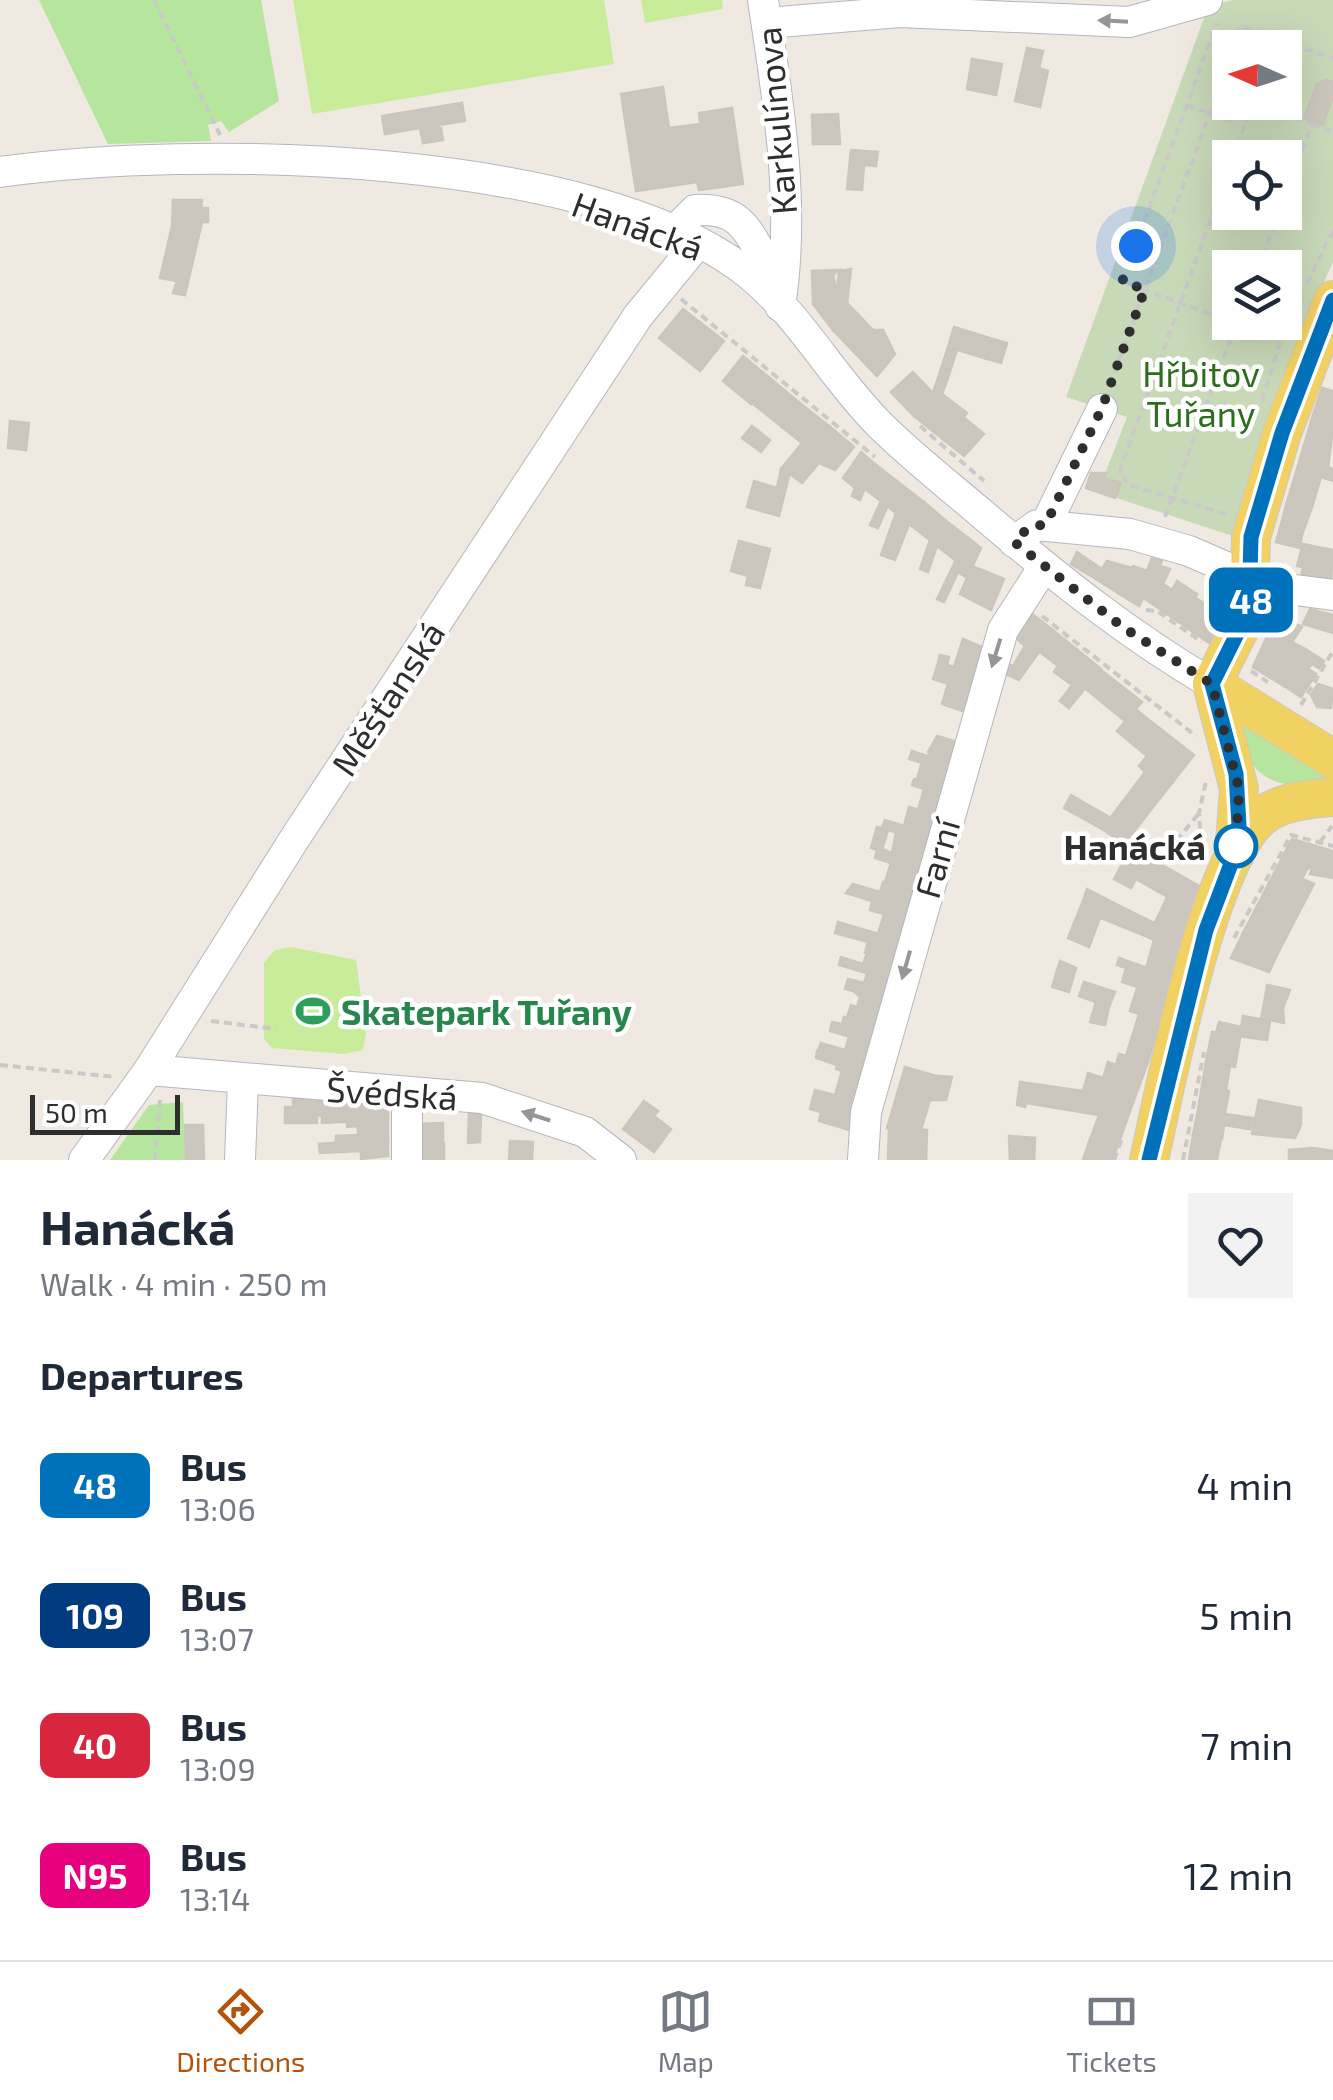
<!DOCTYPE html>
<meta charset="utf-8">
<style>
:root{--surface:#fff;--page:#f2f2f3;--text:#1f2937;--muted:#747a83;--line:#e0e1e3;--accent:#b45309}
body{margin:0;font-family:"Exo 2",sans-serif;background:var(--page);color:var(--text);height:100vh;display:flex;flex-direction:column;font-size:38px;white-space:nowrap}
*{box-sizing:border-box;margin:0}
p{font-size:32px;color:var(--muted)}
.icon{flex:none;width:55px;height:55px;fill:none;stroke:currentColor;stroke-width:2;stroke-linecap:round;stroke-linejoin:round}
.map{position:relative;height:1160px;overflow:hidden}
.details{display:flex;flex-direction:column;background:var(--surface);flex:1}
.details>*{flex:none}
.badge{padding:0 20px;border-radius:15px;font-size:35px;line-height:65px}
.needle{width:65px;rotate:273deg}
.controls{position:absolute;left:1212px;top:30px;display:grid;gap:20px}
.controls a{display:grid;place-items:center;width:90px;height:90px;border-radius:0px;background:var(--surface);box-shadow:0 10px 40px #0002;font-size:50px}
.scale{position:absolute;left:30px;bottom:25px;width:150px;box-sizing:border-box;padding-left:10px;border:5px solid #2e2e2e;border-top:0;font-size:28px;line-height:35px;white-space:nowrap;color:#2e2e2e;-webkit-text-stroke:8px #fff;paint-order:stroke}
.you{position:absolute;width:50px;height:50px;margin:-25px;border:8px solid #fff;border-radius:50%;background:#1a73e8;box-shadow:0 0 0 15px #1a73e833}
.map>.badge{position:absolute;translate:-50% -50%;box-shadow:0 0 0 5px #fff}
h2{padding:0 40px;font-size:38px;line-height:90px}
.round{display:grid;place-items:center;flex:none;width:105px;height:105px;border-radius:0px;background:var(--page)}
.headline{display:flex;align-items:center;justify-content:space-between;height:170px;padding:0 40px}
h1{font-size:48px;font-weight:700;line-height:75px}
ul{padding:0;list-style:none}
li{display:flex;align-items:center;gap:30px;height:130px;padding:0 40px}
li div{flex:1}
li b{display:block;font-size:38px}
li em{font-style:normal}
li .badge{min-width:110px;font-weight:700;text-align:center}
.tab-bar{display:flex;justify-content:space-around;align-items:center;height:140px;border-top:2px solid var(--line);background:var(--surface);font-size:28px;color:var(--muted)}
.tab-bar a{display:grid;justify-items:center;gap:5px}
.tab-bar .current{color:var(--accent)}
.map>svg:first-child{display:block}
.green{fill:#b6e59e}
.cemetery{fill:#c8d9b8;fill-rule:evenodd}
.pitch{fill:#c9ec9a}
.building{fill:#cbc7bf;stroke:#cbc5ba;stroke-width:2.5}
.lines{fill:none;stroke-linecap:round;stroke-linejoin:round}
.minor-casing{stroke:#b4b7c1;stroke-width:32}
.major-casing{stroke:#c9c9c9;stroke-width:40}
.path{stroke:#c9c9c9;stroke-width:4;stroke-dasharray:8 5;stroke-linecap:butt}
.minor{stroke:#fff;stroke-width:30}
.major{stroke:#f2d163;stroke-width:38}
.oneway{fill:#969696}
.line-casing{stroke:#fff;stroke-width:22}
.line{stroke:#0072bc;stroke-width:15}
.walk{stroke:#2e2e2e;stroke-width:10;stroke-dasharray:0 18}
.stop-dot{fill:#fff;stroke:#0072bc;stroke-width:5}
.labels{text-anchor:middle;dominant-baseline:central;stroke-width:9;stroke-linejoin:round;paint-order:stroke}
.street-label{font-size:35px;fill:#2e2e2e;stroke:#fff}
.park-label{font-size:35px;fill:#2c6e1b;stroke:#fff}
.stop-label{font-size:35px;font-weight:bold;fill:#2e2e2e;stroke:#fff;text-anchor:end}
.leisure-label{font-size:35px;font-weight:bold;fill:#27864d;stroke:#fff;text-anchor:start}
</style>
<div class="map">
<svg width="1333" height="1160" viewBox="0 0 1333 1160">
<rect width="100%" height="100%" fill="#efe9e1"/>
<g class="green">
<path d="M39,0H261L279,101L229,132L221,121L208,125L211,141L108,144Z"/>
<path d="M1236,716L1333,777V788C1270,786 1248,783 1236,716Z"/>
<path d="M183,1102L185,1160H110L149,1105Z"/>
</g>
<path class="cemetery" d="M1232,0H1333V262L1299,338L1236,537L1098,492L1127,417L1066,397L1208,7ZM1230,48H1285V102H1230ZM1230,158H1285V212H1230ZM1230,268H1285V322H1230Z"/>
<g class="pitch">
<path d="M293,0H604L614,64L312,114Z"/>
<path d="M641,0H722L723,9L645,23Z"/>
<path d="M291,947L356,960L366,1034L363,1050L344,1054L272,1048L264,1039V963L275,950Z"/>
</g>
<g class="building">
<path d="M1027,48L1043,51L1039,68L1048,71L1040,107L1015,101Z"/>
<path d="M972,59L1002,64L996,95L967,89Z"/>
<path d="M1325,80L1333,82V96L1323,125L1304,118L1317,84Z"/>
<path d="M663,87L669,128L700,124L699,113L732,108L743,184L699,190L697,182L636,191L621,94Z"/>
<path d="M462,103L465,121L432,126L441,128L443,140L423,143L420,128L385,134L382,116Z"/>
<path d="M838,114L840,144H813L812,115Z"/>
<path d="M851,150L878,152L876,166L864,165L862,190L847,189Z"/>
<path d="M173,200H202L201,208H208V222H202L185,295L173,293L177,281L160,278L172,226Z"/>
<path d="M851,269L847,303L873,330L852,350L833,330L839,271Z"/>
<path d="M839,270L833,275L837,292L833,330L813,304L812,271Z"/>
<path d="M683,309L724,341L700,371L659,338Z"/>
<path d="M954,327L993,339L987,359L948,347Z"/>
<path d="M873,330H883L895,354L877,376L852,350Z"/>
<path d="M993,339L1007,343L1001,363L987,359Z"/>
<path d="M948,347L957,350L947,381L938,378Z"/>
<path d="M743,356L771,379L751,404L723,381Z"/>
<path d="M913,372L933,393L914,416L891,392Z"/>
<path d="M938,378L947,381L942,394L967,413L944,440L914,416L930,401Z"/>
<path d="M771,379L801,404L782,427L752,403Z"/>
<path d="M1322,388L1333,391V428L1311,421Z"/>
<path d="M801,404L829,426L789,476L781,469L802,443L782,427Z"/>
<path d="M963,417L984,434L964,456L944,440Z"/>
<path d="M10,421L29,423L26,450L8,448Z"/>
<path d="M1311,421L1333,428L1328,468L1300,459Z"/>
<path d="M752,426L770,440L761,452L742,438Z"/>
<path d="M829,426L854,447L835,470L819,463L802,483L790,474Z"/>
<path d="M861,452L875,464L860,500L852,496L855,488L843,478Z"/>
<path d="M1300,459L1333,469V481L1321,477L1312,507L1287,502Z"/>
<path d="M875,464L898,482L878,528L870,525L881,501L865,489Z"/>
<path d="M781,469L789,476L779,516L747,507L754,481L777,488Z"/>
<path d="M1091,473H1106L1104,478L1121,483L1115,498L1086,488Z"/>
<path d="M898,482L924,502L909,524L895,560L881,555L896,513L887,506Z"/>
<path d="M924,502L945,520L930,540L909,524Z"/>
<path d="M1287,502L1312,507L1302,535L1280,528Z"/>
<path d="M945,520L967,537L955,560L937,546L928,572L920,569L930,540Z"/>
<path d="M1280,528L1302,535L1300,548L1276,542Z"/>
<path d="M967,537L981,548L967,578L958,572L944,602L937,599Z"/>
<path d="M739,541L770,549L760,588L746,585L748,576L731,571Z"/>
<path d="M1303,544L1333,550L1331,581L1301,577L1303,567L1297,566Z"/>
<path d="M1077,552L1102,569L1096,579L1071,564Z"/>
<path d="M1152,558L1162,561L1139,606L1118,593L1133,566L1147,571Z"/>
<path d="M1107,561L1132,568L1118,593L1096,579Z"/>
<path d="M972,566L1004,579L991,610L960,594Z"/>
<path d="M1160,566L1170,569L1163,584L1174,591L1161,610L1144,598Z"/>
<path d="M1177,581L1197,594L1179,622L1161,610Z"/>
<path d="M1225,589L1237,592L1214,646L1193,632L1210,607L1218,613Z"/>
<path d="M1196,598L1210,607L1193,632L1179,622Z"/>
<path d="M1310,609L1333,615V633L1303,624Z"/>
<path d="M1027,610L1054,631L1019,680L1002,672L1005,662L1013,666L1025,646L1014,636Z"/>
<path d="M1292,622L1302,627L1269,677L1253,667L1273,623L1287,631Z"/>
<path d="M1054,631L1101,669L1069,708L1060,701L1072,685L1054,672L1058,666L1040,652Z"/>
<path d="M963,639L991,651L981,684L936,670L940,655L949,657L947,665L954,667Z"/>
<path d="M1290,641L1307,650L1284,686L1269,677Z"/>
<path d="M1307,650L1324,661L1319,668L1312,664L1308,669L1316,674L1301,697L1284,686Z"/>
<path d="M936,670L981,684L971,714L942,704L948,684L933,679Z"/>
<path d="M1101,670L1142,702L1125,721L1087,690Z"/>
<path d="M1318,684L1333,689L1331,708L1317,707L1311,695Z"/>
<path d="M1135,709L1194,755L1124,844L1102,829L1145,772L1139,766L1147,756L1117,731Z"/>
<path d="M937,736L961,743L952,772L909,759L912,751L931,757L928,752Z"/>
<path d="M922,762L952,772L947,789L917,779Z"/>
<path d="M914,779L947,789L939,816L918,810L924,789L912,785Z"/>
<path d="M1071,795L1111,818L1102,829L1064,808Z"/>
<path d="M909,807L939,816L931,844L882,828L885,820L904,826Z"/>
<path d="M877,827L888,830L882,849L892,853L896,833L931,844L922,873L875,858L877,850L871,848Z"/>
<path d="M1292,839L1333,851V878L1310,874L1313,866L1307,869L1282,858Z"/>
<path d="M1131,848L1178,874L1166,896L1136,879L1131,888L1114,879Z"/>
<path d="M1282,858L1307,869L1302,879L1314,884L1293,924L1255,910Z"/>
<path d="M891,863L922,873L917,893L885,882Z"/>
<path d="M1178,874L1203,888L1187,933L1155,923Z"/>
<path d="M883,882L917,893L911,913L846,893L853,884L880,892Z"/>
<path d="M1087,889L1106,899L1103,910L1083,901Z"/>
<path d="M1106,899L1152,922L1148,937L1101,918Z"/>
<path d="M872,901L911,913L903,941L878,934L884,914L870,910Z"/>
<path d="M1083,901L1103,910L1089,947L1068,938Z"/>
<path d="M1255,910L1293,924L1279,951L1243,933Z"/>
<path d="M838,922L903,941L897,962L865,953L868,942L835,933Z"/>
<path d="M1152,922L1187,933L1173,977L1146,969L1154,940L1148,937Z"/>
<path d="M1243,933L1279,951L1269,972L1231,958Z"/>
<path d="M867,953L897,962L892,981L839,965L841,957L863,964Z"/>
<path d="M1119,958L1173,977L1168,997L1122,982L1126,968L1117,965Z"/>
<path d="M1060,961L1076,968L1069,992L1052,987Z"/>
<path d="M867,974L892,981L886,1000L845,989L848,979L864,983Z"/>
<path d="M1084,982L1115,992L1109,1007L1079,996Z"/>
<path d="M1267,985L1290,990L1283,1008L1264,1004Z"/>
<path d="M1137,988L1168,997L1160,1021L1130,1011Z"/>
<path d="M855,992L886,1000L878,1027L847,1018L851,1005L857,1007L860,997Z"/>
<path d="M1096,1002L1109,1007L1105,1025L1090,1022Z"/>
<path d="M1264,1004L1283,1008L1284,1023L1261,1018Z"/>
<path d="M1139,1014L1160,1021L1148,1062L1126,1056Z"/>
<path d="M1243,1016L1270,1021L1267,1040L1216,1033L1219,1022L1241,1027Z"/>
<path d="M844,1017L878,1027L873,1044L830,1031L832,1022L842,1024Z"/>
<path d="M1212,1032L1240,1038L1235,1067L1206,1062Z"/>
<path d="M849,1037L873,1044L867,1066L818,1051L821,1043L845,1050Z"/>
<path d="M817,1051L867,1066L857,1101L835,1095L842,1071L836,1069L837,1065L816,1058Z"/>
<path d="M1119,1054L1148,1062L1133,1103L1083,1091L1088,1073L1103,1078L1108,1062L1116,1065Z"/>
<path d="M1206,1062L1230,1066L1226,1090L1202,1086Z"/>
<path d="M905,1067L937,1076L921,1130L887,1128Z"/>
<path d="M937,1076L952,1077L946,1100H930Z"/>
<path d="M1020,1082L1083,1091L1106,1097L1099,1115L1026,1103L1025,1107L1017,1105Z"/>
<path d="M1202,1086L1229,1091L1225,1114L1198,1110Z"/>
<path d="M815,1090L857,1101L849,1130L819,1121L821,1112L810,1109Z"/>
<path d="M1106,1097L1133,1103L1117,1148L1089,1142Z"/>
<path d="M293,1098L339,1100V1122L322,1123V1116L317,1115V1123H285V1107H293Z"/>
<path d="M1259,1100L1301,1108V1125L1295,1138L1252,1134Z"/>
<path d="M339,1101L388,1103V1117L358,1118V1126L347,1127V1122H339Z"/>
<path d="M644,1101L658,1111L654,1116L671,1129L654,1152L623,1129Z"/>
<path d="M1198,1110L1253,1118L1250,1129L1224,1125L1222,1139L1193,1135Z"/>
<path d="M469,1113L481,1114L480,1142L468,1143Z"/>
<path d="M388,1117V1139L336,1144V1136L358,1135V1118Z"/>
<path d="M443,1123V1143L417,1144L416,1124Z"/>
<path d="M185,1125H203L204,1160H186Z"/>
<path d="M889,1128L927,1130L926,1160H888Z"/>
<path d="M1193,1135L1221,1139L1217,1160H1189Z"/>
<path d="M1009,1136L1035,1138L1034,1160H1010Z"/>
<path d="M388,1139V1156L361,1159V1151L320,1153L319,1144Z"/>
<path d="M510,1141L533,1142L532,1160H509Z"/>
<path d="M1089,1142L1117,1148L1112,1160H1083Z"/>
<path d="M444,1143V1160H417V1144Z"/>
<path d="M1312,1148L1333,1151V1160H1289V1150Z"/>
</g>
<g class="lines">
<g class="minor-casing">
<g id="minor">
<path d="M763,0C778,99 796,206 780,306"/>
<path d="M767,23L900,12L1129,22L1207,0"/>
<path d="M0,172C191,145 596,150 750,275C800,316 833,378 879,424C911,456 947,484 981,513C1055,576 1128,635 1212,684"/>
<path d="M674,231L695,210C735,208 746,224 763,258"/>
<path d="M1046,524L1102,409"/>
<path d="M1014,542L1037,525L1130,534L1189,551L1272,587L1333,595"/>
<path d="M149,1070L482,1098L585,1132L621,1160"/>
<path d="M407,1095V1160"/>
<path d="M84,1160L149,1070L295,838L638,316L698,243"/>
<path d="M240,1160L243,1081"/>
<path d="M863,1160L866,1112L1003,630L1043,568"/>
</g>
</g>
<g class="major-casing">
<g id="major">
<path d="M1212,684L1333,759"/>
<path d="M1234,856L1239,789L1212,684L1249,610L1251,537L1282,433L1333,300"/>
<path d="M1149,1160C1166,1085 1207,865 1260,818C1280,801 1308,799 1333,797"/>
</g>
</g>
<g class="path">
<path d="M154,0L220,135"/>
<path d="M1234,48L1241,26L1333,58"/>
<path d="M1259,102L1312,124L1285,196"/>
<path d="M1187,105L1232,121"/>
<path d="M1312,124L1333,132"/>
<path d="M1233,158L1253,102"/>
<path d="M1258,268L1279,212"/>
<path d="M1117,280L1230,321"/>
<path d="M1122,282L1217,23"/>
<path d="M1307,284L1333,230"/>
<path d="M681,299L875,457"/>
<path d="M1234,322L1281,339"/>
<path d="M1110,385L1230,58"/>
<path d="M1262,400L1281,339L1303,293"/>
<path d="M920,426L984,481"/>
<path d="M1226,514L1128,485L1120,470L1230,166"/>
<path d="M1165,517L1237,322"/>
<path d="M1146,610L1157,611L1202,642"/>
<path d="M1042,616L1196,736"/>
<path d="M1251,671L1268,682"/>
<path d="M1301,705L1333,651"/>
<path d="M1320,842L1332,826"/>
<path d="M1202,855L1199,813L1206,781"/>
<path d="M1160,861L1199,813"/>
<path d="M1234,938L1291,835L1333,846"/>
<path d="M211,1021L276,1029"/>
<path d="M0,1065L115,1077"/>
<path d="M155,1160L160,1100"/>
<path d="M1114,1160L1123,1136"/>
<path d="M1183,1160L1204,1052"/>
</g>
<use href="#minor" class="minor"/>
<use href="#major" class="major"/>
</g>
<defs><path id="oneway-solid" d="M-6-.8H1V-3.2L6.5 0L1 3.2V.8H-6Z" transform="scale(2.5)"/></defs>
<g class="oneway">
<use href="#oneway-solid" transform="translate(1113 21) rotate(-177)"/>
<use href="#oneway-solid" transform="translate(996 653) rotate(107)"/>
<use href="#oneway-solid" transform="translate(906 965) rotate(106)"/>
<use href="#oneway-solid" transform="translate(536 1116) rotate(-162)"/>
</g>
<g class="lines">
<g class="line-casing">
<path id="line" d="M1149,1160L1206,930L1234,856L1239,826L1236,774L1212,684L1249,610L1251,537L1282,433L1333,300"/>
</g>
<use href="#line" class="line"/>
<path class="walk" d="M1136,246L1122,282L1145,289L1102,408L1046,524L1028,528L1014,542L1124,628L1212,684L1239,789L1236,846"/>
</g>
<defs>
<g id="stadium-bare" transform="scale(2.7)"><path d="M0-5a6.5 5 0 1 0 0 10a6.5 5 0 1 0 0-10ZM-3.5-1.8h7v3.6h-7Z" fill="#2e9e5b" stroke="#fff" stroke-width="2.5" paint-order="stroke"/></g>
</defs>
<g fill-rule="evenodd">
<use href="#stadium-bare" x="313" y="1011"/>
</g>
<circle class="stop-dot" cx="1236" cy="846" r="20"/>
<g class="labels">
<g class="street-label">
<text transform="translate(775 121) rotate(-95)">Karkulínova</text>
<text transform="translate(638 225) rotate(20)">Hanácká</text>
<text transform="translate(387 698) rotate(-57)">Měšťanská</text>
<text transform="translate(936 858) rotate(-74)">Farní</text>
<text transform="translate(392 1092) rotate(4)">Švédská</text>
</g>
<g class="park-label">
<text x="1201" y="373">Hřbitov<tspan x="1201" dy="40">Tuřany</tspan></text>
</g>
<g class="stop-label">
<text x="1206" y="846">Hanácká</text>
</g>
<g class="leisure-label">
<text x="341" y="1011">Skatepark Tuřany</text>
</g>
</g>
</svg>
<div class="controls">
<a><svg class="needle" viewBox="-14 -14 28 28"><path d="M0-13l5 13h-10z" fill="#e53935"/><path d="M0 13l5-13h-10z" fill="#747a83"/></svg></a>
<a><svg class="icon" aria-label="locate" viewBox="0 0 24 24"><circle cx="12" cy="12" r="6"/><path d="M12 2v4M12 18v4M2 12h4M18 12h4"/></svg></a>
<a><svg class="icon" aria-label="layers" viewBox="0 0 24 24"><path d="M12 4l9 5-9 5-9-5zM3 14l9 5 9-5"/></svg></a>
</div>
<div class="scale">50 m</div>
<div class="you" style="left:1136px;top:246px"></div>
<b class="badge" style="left:1251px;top:600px;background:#0072bc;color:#fff">48</b>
</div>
<section class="details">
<div class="headline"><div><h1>Hanácká</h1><p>Walk · 4 min · 250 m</p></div><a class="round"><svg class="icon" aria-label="heart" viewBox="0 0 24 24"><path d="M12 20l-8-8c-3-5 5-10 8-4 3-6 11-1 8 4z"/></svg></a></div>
<h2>Departures</h2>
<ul>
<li><span class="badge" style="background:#0072bc;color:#fff">48</span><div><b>Bus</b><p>13:06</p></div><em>4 min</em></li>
<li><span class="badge" style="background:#003b80;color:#fff">109</span><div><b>Bus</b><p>13:07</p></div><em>5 min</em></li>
<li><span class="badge" style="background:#d7263d;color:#fff">40</span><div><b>Bus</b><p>13:09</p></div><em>7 min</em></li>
<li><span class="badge" style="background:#e6007e;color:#fff">N95</span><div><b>Bus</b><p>13:14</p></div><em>12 min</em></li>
</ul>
</section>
<nav class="tab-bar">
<a class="current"><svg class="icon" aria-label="directions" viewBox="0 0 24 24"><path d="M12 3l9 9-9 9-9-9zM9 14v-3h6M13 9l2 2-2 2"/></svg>Directions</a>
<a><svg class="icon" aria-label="map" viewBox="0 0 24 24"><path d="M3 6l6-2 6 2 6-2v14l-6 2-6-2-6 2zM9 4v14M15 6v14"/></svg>Map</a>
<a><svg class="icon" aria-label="tickets" viewBox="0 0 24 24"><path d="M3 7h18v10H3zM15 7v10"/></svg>Tickets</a>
</nav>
